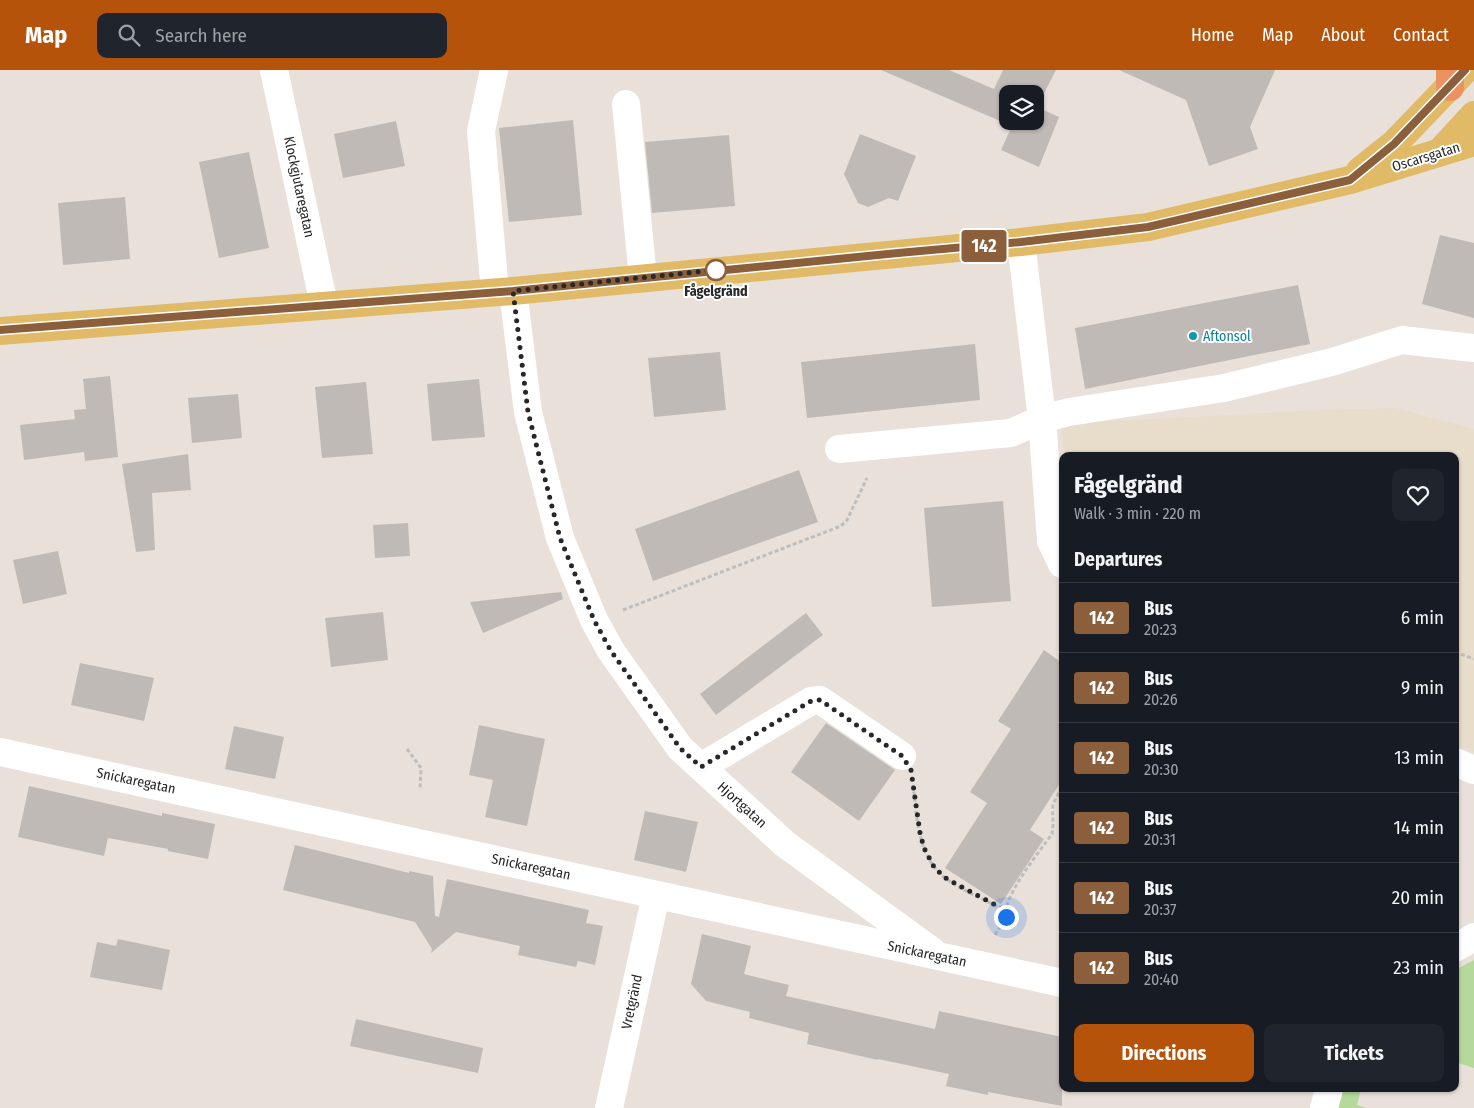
<!DOCTYPE html>
<meta charset="utf-8">
<style>
:root{--surface:#171b24;--page:#20242c;--text:#f1f3f6;--muted:#9ea1a6;--line:#363941;--accent:#b45309}
body{margin:0;font-family:"Fira Sans Condensed",sans-serif;background:var(--page);color:var(--text);height:100vh;display:flex;flex-direction:column;font-size:19px;white-space:nowrap}
*{box-sizing:border-box;margin:0}
p{font-size:16px;color:var(--muted)}
.icon{flex:none;width:28px;height:28px;fill:none;stroke:currentColor;stroke-width:2;stroke-linecap:round;stroke-linejoin:round}
.map{position:relative;flex:1;overflow:hidden}
.drawer{position:absolute;left:1059px;top:382px;width:400px;height:640px;display:flex;flex-direction:column;background:var(--surface);border-radius:10px;box-shadow:0 1px 4px #0004}
.drawer>*{flex:none}
.badge{padding:0 10px;border-radius:4px;font-size:18px;line-height:32px}
.tools{position:absolute;left:999px;top:15px;display:grid;gap:10px}
.tools a{display:grid;place-items:center;width:45px;height:45px;border-radius:10px;background:var(--surface);box-shadow:0 1px 4px #0004;font-size:25px}
.you{position:absolute;width:25px;height:25px;margin:-12px;border:4px solid #fff;border-radius:50%;background:#1a73e8;box-shadow:0 0 0 8px #1a73e833}
.map>.badge{position:absolute;translate:-50% -50%;box-shadow:0 0 0 2px #fff}
h2{padding:0 15px;font-size:19px;line-height:45px}
.round{display:grid;place-items:center;flex:none;width:52px;height:52px;border-radius:10px;background:var(--page)}
.summary{display:flex;align-items:center;justify-content:space-between;height:85px;padding:0 15px}
h1{font-size:24px;font-weight:700;line-height:38px}
.action{display:flex;gap:10px;margin-top:auto;padding:10px 15px}
.action a{flex:1;height:58px;border-radius:10px;background:var(--accent);color:#fff;font-size:20px;font-weight:700;line-height:58px;text-align:center}
.action a+a{background:var(--page);color:var(--text)}
ul{padding:0;list-style:none}
li{display:flex;align-items:center;gap:15px;height:70px;padding:0 15px;border-top:1px solid var(--line)}
li div{flex:1}
li b{display:block;font-size:19px}
li em{font-style:normal}
li .badge{min-width:55px;font-weight:700;text-align:center}
header{display:flex;align-items:center;gap:30px;box-sizing:border-box;height:70px;padding:0 25px;background:var(--accent);color:#fff}
header strong{font-size:24px}
nav{display:flex;gap:28px;margin-inline-start:auto;font-size:18px}
.search{width:350px;height:45px;background:var(--page);display:flex;align-items:center;gap:12px;box-sizing:border-box;padding:0 18px;border-radius:10px;color:var(--muted);font-size:19px}
.map>svg:first-child{display:block}
.education{fill:#e8dcca}
.green{fill:#b5d99b}
.building{fill:#c0bab6;fill-rule:evenodd}
.lines{fill:none;stroke-linecap:round;stroke-linejoin:round}
.path{stroke:#bebebe;stroke-width:3;stroke-dasharray:4 2.5;stroke-linecap:butt}
.minor{stroke:#fff;stroke-width:28}
.major{stroke:#e0ba66;stroke-width:28}
.highway{stroke:#ec9260;stroke-width:28}
.line-casing{stroke:#fff;stroke-width:11}
.line{stroke:#8b5e3c;stroke-width:8}
.walk{stroke:#272727;stroke-width:5;stroke-dasharray:0 9}
.stop-dot{fill:#fff;stroke:#8b5e3c;stroke-width:2.5}
.culture-dot{fill:#0f9aa8;stroke:#fff;stroke-width:2}
.labels{text-anchor:middle;dominant-baseline:central;stroke-width:4;stroke-linejoin:round;paint-order:stroke}
.street-label{font-size:14px;fill:#272727;stroke:#fff}
.stop-label{font-size:14px;font-weight:bold;fill:#272727;stroke:#fff}
.culture-label{font-size:14px;fill:#0d838f;stroke:#fff;text-anchor:start}
</style>
<header>
<strong>Map</strong>
<div class="search"><svg class="icon" aria-label="search" viewBox="0 0 24 24"><circle cx="10" cy="10" r="6"/><path d="M15 15l6 6"/></svg>Search here</div>
<nav><a>Home</a><a>Map</a><a>About</a><a>Contact</a></nav>
</header>
<div class="map">
<svg width="1474" height="1038" viewBox="0 0 1474 1038">
<rect width="100%" height="100%" fill="#e8e0d9"/>
<path class="education" d="M1395,338L1474,359V682L1455,675V386H1065L1061,354L1324,340Z"/>
<g class="green">
<path d="M1474,890V998L1455,992V900Z"/>
<path d="M1340,1019H1361L1357,1035L1366,1038H1335Z"/>
</g>
<g class="building">
<path d="M881,0H949L994,19L1003,0H1056L1037,37L1059,47L1039,97L1001,80L1012,56ZM1008,24H1035V51H1008Z"/>
<path d="M1119,0H1275L1250,57L1258,79L1209,96L1186,30Z"/>
<path d="M573,50L582,145L509,152L499,58Z"/>
<path d="M396,51L405,96L343,108L334,64Z"/>
<path d="M860,64L916,86L898,131L889,128L868,137L858,133L844,104Z"/>
<path d="M729,65L735,136L652,143L645,72Z"/>
<path d="M249,82L269,178L219,188L199,92Z"/>
<path d="M125,127L130,189L63,195L58,133Z"/>
<path d="M1440,165L1474,173V248L1422,234Z"/>
<path d="M1298,215L1310,274L1085,319L1075,258Z"/>
<path d="M975,274L980,330L807,348L801,292Z"/>
<path d="M720,282L726,340L654,347L648,288Z"/>
<path d="M110,306L118,387L85,391L84,382L24,390L20,355L75,349L74,340L86,339L83,309Z"/>
<path d="M479,309L485,367L432,371L427,314Z"/>
<path d="M366,312L373,384L322,388L315,317Z"/>
<path d="M238,324L242,368L192,373L188,328Z"/>
<path d="M188,384L191,420L152,423L155,480L136,482L122,394Z"/>
<path d="M799,400L818,452L653,511L635,459Z"/>
<path d="M1003,431L1011,531L932,537L924,438Z"/>
<path d="M408,453L410,486L375,488L373,455Z"/>
<path d="M58,481L67,524L23,534L13,490Z"/>
<path d="M561,522L563,529L483,563L470,532Z"/>
<path d="M383,542L388,590L331,597L325,548Z"/>
<path d="M806,543L823,565L716,645L700,624Z"/>
<path d="M1044,580L1062,593V710L1030,760L1044,769L1001,834L945,798L987,733L970,722L1011,659L998,651Z"/>
<path d="M80,593L154,608L144,651L71,635Z"/>
<path d="M826,653L895,700L859,751L791,702Z"/>
<path d="M479,655L545,669L527,756L485,747L493,710L469,705Z"/>
<path d="M234,656L284,667L275,709L225,699Z"/>
<path d="M29,716L162,746V743L215,754L208,789L168,781V779L108,768L104,786L18,767Z"/>
<path d="M645,741L698,752L686,802L634,790Z"/>
<path d="M295,775L409,803V801L433,806L435,846L439,847L447,809L589,840L586,853L603,856L595,895L578,891L576,897L518,885L520,876L456,862L431,883L432,879L415,852L283,820Z"/>
<path d="M702,864L751,876L744,904L789,915L786,926L935,959L939,941L1062,967V1036L988,1022V1025L946,1016L949,1004L878,989V990L807,974L809,963L749,948L750,942L706,931L691,914Z"/>
<path d="M118,869L170,880L162,920L90,907L97,872L116,876Z"/>
<path d="M356,949L483,978L478,1003L350,976Z"/>
</g>
<g class="lines">
<g class="path">
<path d="M623,540L841,456L847,450L867,408"/>
<path d="M1455,582L1474,589"/>
<path d="M407,679L421,698L420,720"/>
<path d="M913,715C917,746 917,785 944,807C962,821 985,830 1005,840"/>
<path d="M995,865L1006,847C1002,827 1040,781 1052,764C1054,754 1052,745 1053,735C1055,729 1059,723 1062,717"/>
</g>
<g class="minor">
<path d="M274,0L324,235"/>
<path d="M494,0L481,61L495,222"/>
<path d="M626,34L643,208"/>
<path d="M1021,172L1042,349L1051,471L1062,494"/>
<path d="M513,221L528,342L560,468L594,550L611,581L680,678L785,774L932,881"/>
<path d="M839,379L1011,363L1042,349L1069,342L1224,318L1332,292L1402,270L1474,278"/>
<path d="M0,682L1062,913"/>
<path d="M1455,692L1474,700"/>
<path d="M701,697L811,631L820,630L902,686"/>
<path d="M1455,878L1474,867"/>
<path d="M609,1038L656,825"/>
<path d="M1324,1038L1329,1019"/>
</g>
<g class="major">
<path d="M1440,82L1474,45"/>
<path d="M1360,101L1395,73L1465,0"/>
<path d="M0,261L513,221L1021,172L1148,157L1350,110L1474,72"/>
</g>
<path class="highway" d="M1450,17V0"/>
</g>
<g class="lines">
<g class="line-casing">
<path id="line" d="M0,260L513,221L898,183L1021,172L1148,157L1350,110L1394,74L1465,0"/>
</g>
<use href="#line" class="line"/>
<path class="walk" d="M716,200L513,221L528,342L560,468L594,550L611,581L680,678L701,697L811,631L820,630L902,686L911,700L920,763L924,778L934,797L944,807L956,814L1005,840L1006,847"/>
</g>
<circle class="stop-dot" cx="716" cy="200" r="10"/>
<circle class="culture-dot" cx="1193" cy="266" r="5"/>
<g class="labels">
<g class="street-label">
<text transform="translate(1426 87) rotate(-17)">Oscarsgatan</text>
<text transform="translate(299 117) rotate(78)">Klockgjutaregatan</text>
<text transform="translate(136 711) rotate(12)">Snickaregatan</text>
<text transform="translate(742 735) rotate(42)">Hjortgatan</text>
<text transform="translate(531 797) rotate(12)">Snickaregatan</text>
<text transform="translate(927 884) rotate(12)">Snickaregatan</text>
<text transform="translate(632 932) rotate(-78)">Vretgränd</text>
</g>
<g class="stop-label">
<text x="716" y="221">Fågelgränd</text>
</g>
<g class="culture-label">
<text x="1203" y="266">Aftonsol</text>
</g>
</g>
</svg>
<div class="tools">
<a><svg class="icon" aria-label="layers" viewBox="0 0 24 24"><path d="M12 4l9 5-9 5-9-5zM3 14l9 5 9-5"/></svg></a>
</div>
<div class="you" style="left:1006px;top:847px"></div>
<b class="badge" style="left:984px;top:176px;background:#8b5e3c;color:#fff">142</b>
<section class="drawer">
<div class="summary"><div><h1>Fågelgränd</h1><p>Walk · 3 min · 220 m</p></div><a class="round"><svg class="icon" aria-label="heart" viewBox="0 0 24 24"><path d="M12 20l-8-8c-3-5 5-10 8-4 3-6 11-1 8 4z"/></svg></a></div>
<h2>Departures</h2>
<ul>
<li><span class="badge" style="background:#8b5e3c;color:#fff">142</span><div><b>Bus</b><p>20:23</p></div><em>6 min</em></li>
<li><span class="badge" style="background:#8b5e3c;color:#fff">142</span><div><b>Bus</b><p>20:26</p></div><em>9 min</em></li>
<li><span class="badge" style="background:#8b5e3c;color:#fff">142</span><div><b>Bus</b><p>20:30</p></div><em>13 min</em></li>
<li><span class="badge" style="background:#8b5e3c;color:#fff">142</span><div><b>Bus</b><p>20:31</p></div><em>14 min</em></li>
<li><span class="badge" style="background:#8b5e3c;color:#fff">142</span><div><b>Bus</b><p>20:37</p></div><em>20 min</em></li>
<li><span class="badge" style="background:#8b5e3c;color:#fff">142</span><div><b>Bus</b><p>20:40</p></div><em>23 min</em></li>
</ul>
<div class="action"><a>Directions</a><a>Tickets</a></div>
</section>
</div>
